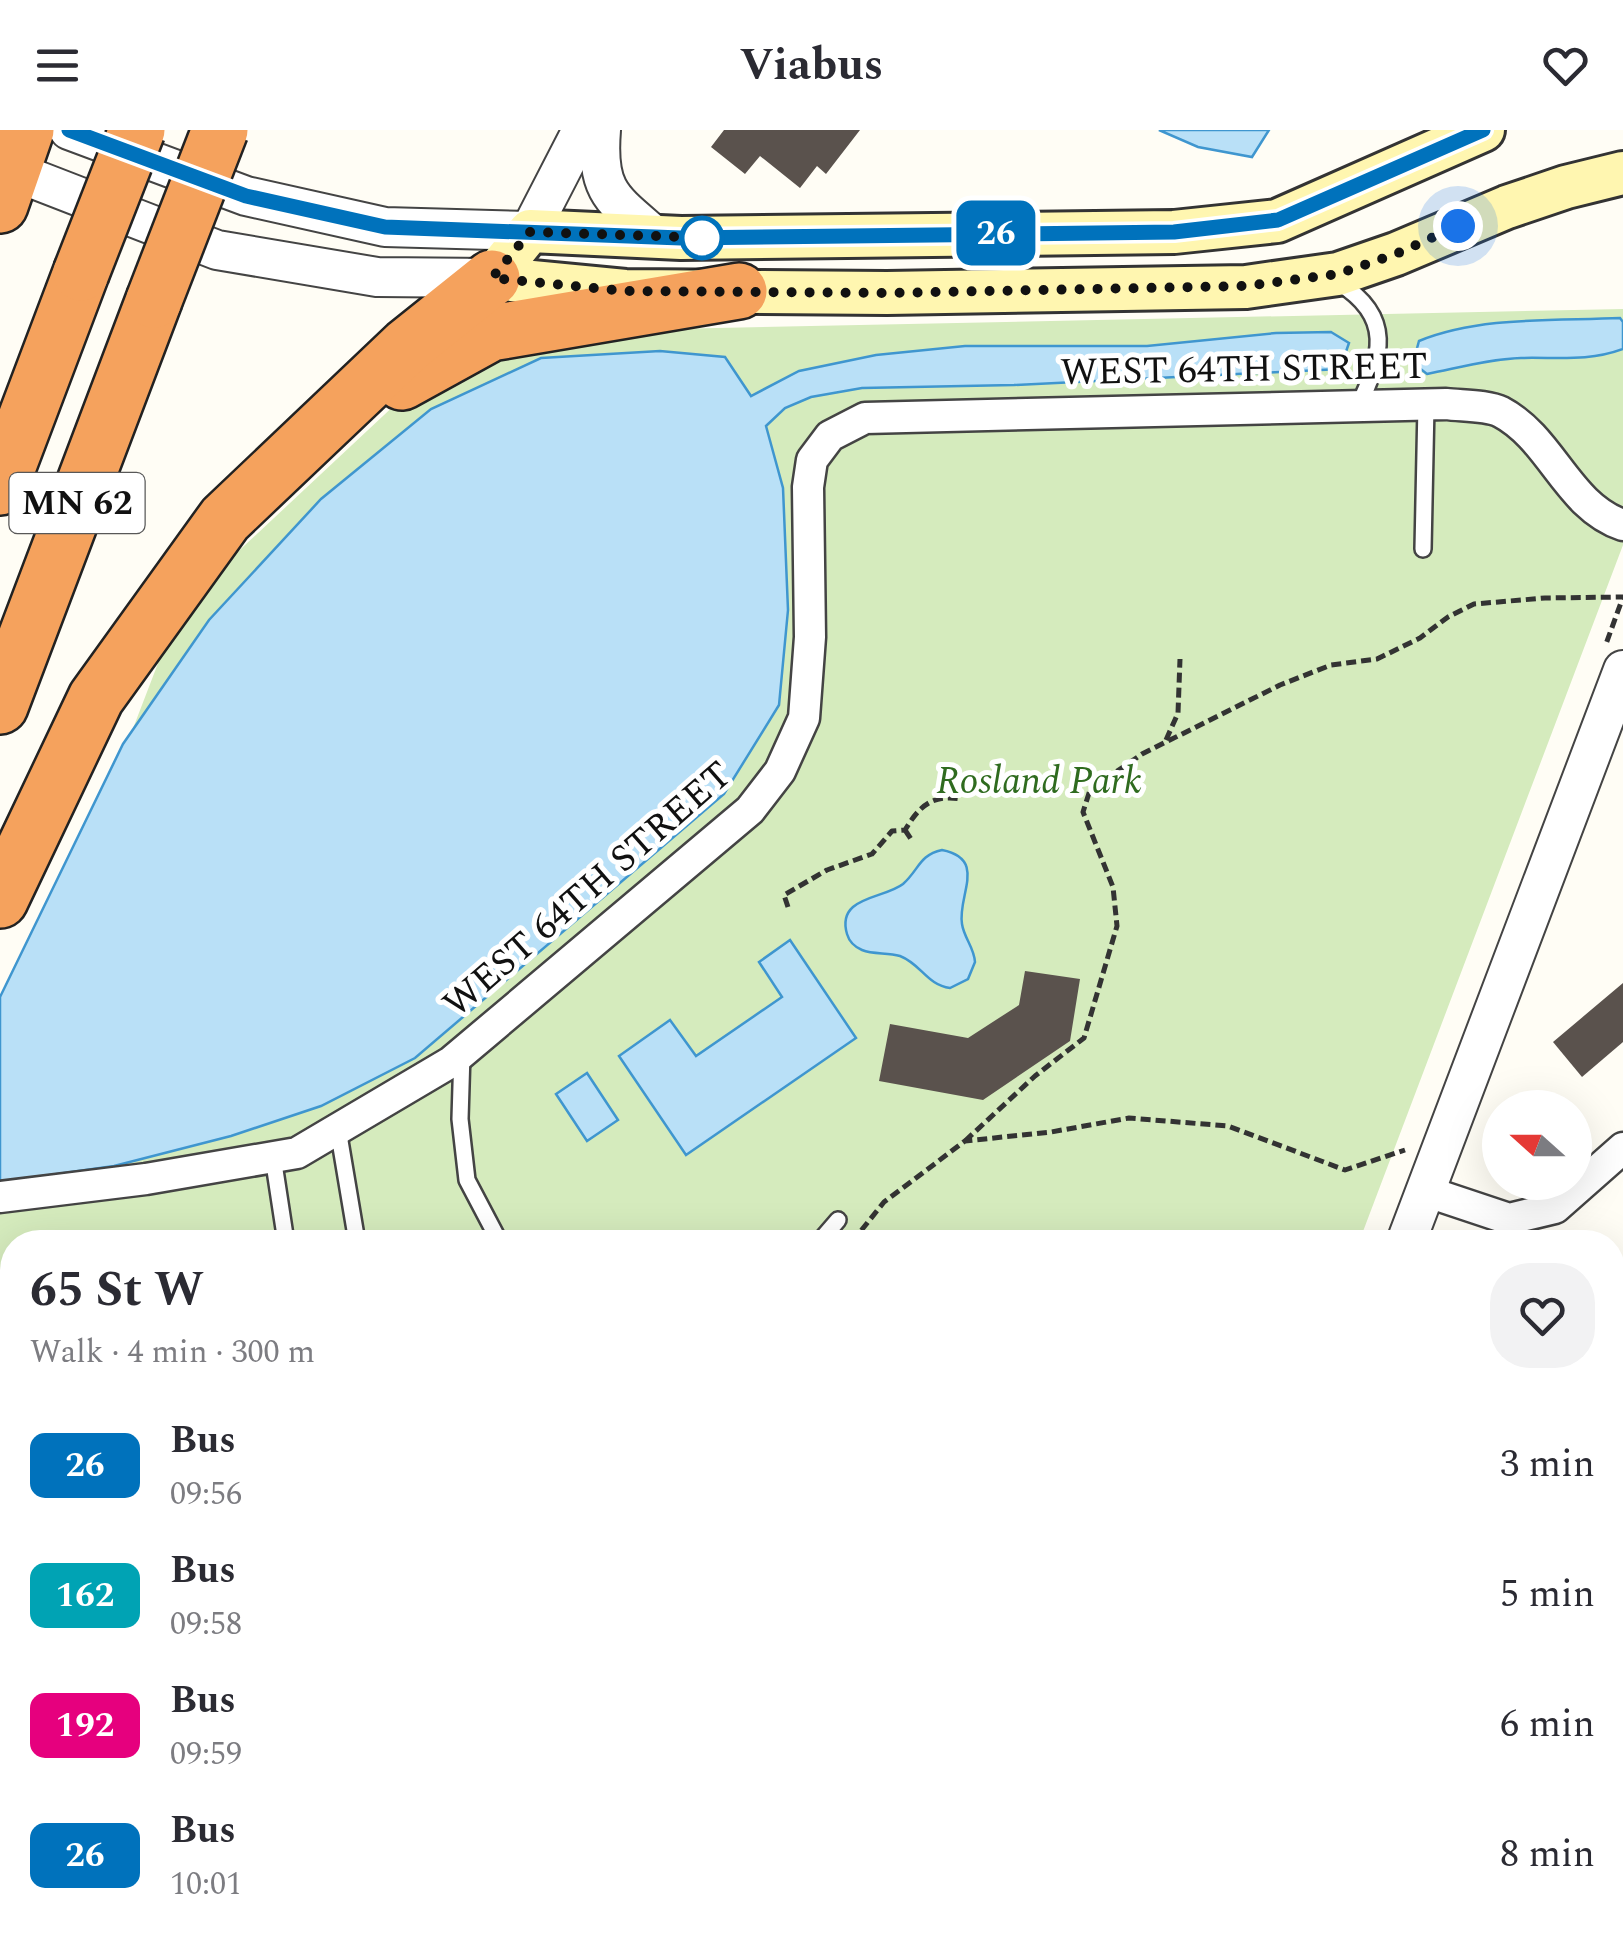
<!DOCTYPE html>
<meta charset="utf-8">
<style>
:root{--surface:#fff;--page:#f2f2f3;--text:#2b2b33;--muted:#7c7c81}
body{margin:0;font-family:Spectral,serif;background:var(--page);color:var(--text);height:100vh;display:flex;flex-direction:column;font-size:38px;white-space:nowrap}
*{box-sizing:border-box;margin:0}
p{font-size:32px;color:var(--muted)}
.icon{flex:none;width:55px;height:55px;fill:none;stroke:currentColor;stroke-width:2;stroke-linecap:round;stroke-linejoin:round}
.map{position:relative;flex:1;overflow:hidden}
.panel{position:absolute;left:0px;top:1100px;width:1625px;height:710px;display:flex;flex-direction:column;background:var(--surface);border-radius:40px 40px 0 0;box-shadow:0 10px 40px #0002}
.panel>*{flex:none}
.badge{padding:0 20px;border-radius:15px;font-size:35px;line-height:65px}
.needle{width:65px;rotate:291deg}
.tools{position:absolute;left:1482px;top:960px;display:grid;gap:20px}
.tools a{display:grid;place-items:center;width:110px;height:110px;border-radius:50%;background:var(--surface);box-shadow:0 10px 40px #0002;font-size:50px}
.you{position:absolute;width:50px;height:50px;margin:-25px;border:8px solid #fff;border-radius:50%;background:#1a73e8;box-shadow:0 0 0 15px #1a73e833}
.map>.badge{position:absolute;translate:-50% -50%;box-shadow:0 0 0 5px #fff}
.round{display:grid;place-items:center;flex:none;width:105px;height:105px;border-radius:40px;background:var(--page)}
.headline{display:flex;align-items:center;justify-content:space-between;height:170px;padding:0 30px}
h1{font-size:48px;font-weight:700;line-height:75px}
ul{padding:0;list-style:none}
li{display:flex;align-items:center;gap:30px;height:130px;padding:0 30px}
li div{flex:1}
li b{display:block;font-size:38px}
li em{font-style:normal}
li .badge{min-width:110px;font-weight:700;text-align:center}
header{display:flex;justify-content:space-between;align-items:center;height:130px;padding:0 30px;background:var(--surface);font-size:45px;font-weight:700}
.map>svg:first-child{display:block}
.green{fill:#d5ebbd}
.water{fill:#b9e0f7;stroke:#3f96cf;stroke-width:2.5}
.building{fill:#5a524d}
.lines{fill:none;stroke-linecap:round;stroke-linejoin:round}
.service-casing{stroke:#444;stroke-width:20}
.minor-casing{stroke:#444;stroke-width:35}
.tertiary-casing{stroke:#444;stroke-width:42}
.secondary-casing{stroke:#333;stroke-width:48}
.motorway-casing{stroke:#222;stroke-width:60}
.path{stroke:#333;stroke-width:5;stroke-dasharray:10 5;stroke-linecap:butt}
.service{stroke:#fff;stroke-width:15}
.minor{stroke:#fff;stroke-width:30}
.tertiary{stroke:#fff;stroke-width:38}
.secondary{stroke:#fff6b0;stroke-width:42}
.motorway{stroke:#f5a25d;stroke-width:55}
.motorway-bridge-casing{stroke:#222;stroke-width:60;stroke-linecap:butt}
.motorway-bridge{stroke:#f5a25d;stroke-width:55}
.line-casing{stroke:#fff;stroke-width:22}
.line{stroke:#0072bc;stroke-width:15}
.walk{stroke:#111;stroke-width:10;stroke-dasharray:0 18}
.stop-dot{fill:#fff;stroke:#0072bc;stroke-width:5}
.labels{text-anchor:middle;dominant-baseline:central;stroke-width:10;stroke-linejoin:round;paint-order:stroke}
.shield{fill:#fff;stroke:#585858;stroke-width:2.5}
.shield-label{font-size:35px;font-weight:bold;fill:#111}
.street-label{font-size:38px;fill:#111;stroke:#fff}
.park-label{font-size:38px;font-style:italic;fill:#2f6b1f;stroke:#fff}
</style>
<header><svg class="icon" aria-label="menu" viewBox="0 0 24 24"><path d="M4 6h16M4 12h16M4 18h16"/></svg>Viabus<svg class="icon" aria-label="heart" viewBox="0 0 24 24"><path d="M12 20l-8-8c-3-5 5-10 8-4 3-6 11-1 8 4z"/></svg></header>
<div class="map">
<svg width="1623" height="1810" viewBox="0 0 1623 1810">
<rect width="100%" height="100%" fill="#fffdf5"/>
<path class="green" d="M1623,179V415L1359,1112H12V1798H1100L1096,1810H0V945L180,476L399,271L574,201Z"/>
<g class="water">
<path d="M1159,0H1269L1252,27L1198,17Z"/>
<path d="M1620,188L1623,192V219C1588,232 1557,227 1521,228C1490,229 1458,238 1427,244L1413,233L1419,211C1481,186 1554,191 1620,188Z"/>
<path d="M1331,202L1349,213L1340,239L1014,255L862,258L811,267L785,278L766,296L783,358L788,480L779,575L724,664L415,928L321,976L231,1006L114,1036L0,1052V867L123,614L209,490L321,369L431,279L541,228L660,221L725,227L751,266L799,241L876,225L965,216H1147L1276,203Z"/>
<path d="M942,720C988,729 957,766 962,794C964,808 974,817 975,832L968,849L950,858C927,855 921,834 900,826C887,822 874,825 862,820C855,817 849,811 847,804C836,766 884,769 903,754C919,740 919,725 942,720Z"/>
<path d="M790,810L856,908L686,1025L619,926L670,890L696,926L782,867L759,832Z"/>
<path d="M587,943L618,990L587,1011L556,964Z"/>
<path d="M1623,1391V1810H1581L1577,1798H1612V1413Z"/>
<path d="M80,1798H1062L1061,1810H56Z"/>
</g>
<g class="building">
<path d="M724,0H860L826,44L817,36L800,58L760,26L745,44L711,17Z"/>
<path d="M1025,841L1080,849L1070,911L983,970L879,951L890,894L968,908L1019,875Z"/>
<path d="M1623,853V912L1582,947L1553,912Z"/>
</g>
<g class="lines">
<g class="service-casing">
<g id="service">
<path d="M1339,153C1394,187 1382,226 1358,277"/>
<path d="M1423,419L1426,275"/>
<path d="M462,923L460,989L467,1050L497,1107L504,1112"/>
<path d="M338,999L357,1112"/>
<path d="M273,1027L286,1112"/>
<path d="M819,1112L838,1090"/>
</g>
</g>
<g class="minor-casing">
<g id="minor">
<path d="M1425,1061L1509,1089L1555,1078L1623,1018"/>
<path d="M0,1067L146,1049L297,1023L451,932L750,680L780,641L804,588L810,507L808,357L812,330L830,306L865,288L1446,274C1462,276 1487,275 1501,282C1552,309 1567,376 1623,395"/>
</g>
</g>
<g class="tertiary-casing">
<g id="tertiary">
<path d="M69,0L246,66L385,97L530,101L582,0"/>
<path d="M601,0C596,62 612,69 656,107"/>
<path d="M0,36L217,120L377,147L492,148"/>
<path d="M1406,1112L1623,540"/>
<path d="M1139,1810L1144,1798"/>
</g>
</g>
<g class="secondary-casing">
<g id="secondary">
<path d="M492,148L625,161L887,163L1246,157L1338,144L1396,124L1507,77L1566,57L1623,43"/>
<path d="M492,148L530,101L681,108L1174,102L1277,91L1483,0"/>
</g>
</g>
<g class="motorway-casing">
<g id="motorway">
<path d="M0,75L26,0"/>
<path d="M402,252L491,203L739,161"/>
<path d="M0,357L81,143"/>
<path d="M0,576L154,170"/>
<path d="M0,770L96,568L225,389L407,216L492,148"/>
</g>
</g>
<g class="path">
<path d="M1166,610L1178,583L1180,529"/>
<path d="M905,700L911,709"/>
<path d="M788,777L784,765L827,740L872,724L892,701L905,700C919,677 931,664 961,669"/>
<path d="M965,1011L1035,946L1084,908L1117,796L1113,757L1083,682L1090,660L1142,624L1280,555L1331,535L1377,529L1420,508L1448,487L1474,474L1545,468L1623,467L1606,514"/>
<path d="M852,1112L884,1072L965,1011L1051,1002L1129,988L1228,996L1345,1040L1405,1020"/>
<path d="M2,1810L22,1798"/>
</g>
<use href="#service" class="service"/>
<use href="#minor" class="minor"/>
<use href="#tertiary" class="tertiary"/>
<use href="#secondary" class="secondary"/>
<use href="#motorway" class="motorway"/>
<g class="motorway-bridge-casing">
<g id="motorway-bridge">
<path d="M81,143L137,0"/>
<path d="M154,170L220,0"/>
</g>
</g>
<use href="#motorway-bridge" class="motorway-bridge"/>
</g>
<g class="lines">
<g class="line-casing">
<path id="line" d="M69,0L246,66L385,97L681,108L1174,102L1278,90L1483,0"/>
</g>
<use href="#line" class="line"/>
<path class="walk" d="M702,108H715L530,102L492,148L625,161L888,163L1246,156L1338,144L1396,124L1458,96"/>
</g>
<circle class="stop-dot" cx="702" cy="108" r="20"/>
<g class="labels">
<rect class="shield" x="9.5" y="343" width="135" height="60" rx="8"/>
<g class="shield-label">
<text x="77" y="373">MN 62</text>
</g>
<g class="street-label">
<text transform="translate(1244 240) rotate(-1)">WEST 64TH STREET</text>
<text transform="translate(588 760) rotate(-41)">WEST 64TH STREET</text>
</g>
<g class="park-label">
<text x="1039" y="652">Rosland Park</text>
</g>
</g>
</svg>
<div class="tools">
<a><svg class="needle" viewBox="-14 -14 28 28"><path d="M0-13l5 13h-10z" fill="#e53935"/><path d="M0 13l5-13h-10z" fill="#7c7c81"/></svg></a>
</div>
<div class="you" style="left:1458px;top:96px"></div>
<b class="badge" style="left:996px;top:103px;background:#0072bc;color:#fff">26</b>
<section class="panel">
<div class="headline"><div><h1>65 St W</h1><p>Walk · 4 min · 300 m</p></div><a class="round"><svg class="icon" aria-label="heart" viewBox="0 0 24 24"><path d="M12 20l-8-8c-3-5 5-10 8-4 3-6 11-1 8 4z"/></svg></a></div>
<ul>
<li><span class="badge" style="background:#0072bc;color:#fff">26</span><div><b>Bus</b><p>09:56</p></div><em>3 min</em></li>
<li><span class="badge" style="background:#00a3b4;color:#fff">162</span><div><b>Bus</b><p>09:58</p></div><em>5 min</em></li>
<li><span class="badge" style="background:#e6007e;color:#fff">192</span><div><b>Bus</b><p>09:59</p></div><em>6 min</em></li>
<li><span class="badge" style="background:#0072bc;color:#fff">26</span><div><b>Bus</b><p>10:01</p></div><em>8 min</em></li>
</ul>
</section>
</div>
